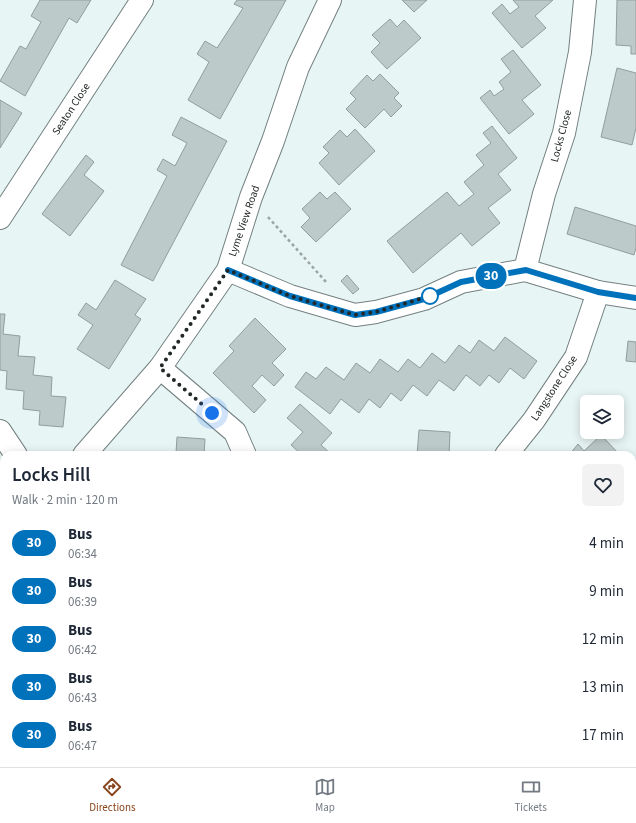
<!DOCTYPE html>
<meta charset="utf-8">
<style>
:root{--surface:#fff;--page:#f2f2f3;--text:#1f2937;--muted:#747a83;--line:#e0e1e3;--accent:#89441b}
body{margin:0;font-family:"Source Sans 3",sans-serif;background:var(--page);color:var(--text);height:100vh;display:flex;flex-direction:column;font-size:15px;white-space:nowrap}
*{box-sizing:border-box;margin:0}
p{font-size:13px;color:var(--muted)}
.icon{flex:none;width:22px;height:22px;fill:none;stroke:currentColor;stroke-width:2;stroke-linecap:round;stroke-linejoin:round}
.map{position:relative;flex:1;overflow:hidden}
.drawer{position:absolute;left:0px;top:451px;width:636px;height:316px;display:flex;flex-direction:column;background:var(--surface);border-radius:12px 12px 0 0;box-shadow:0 2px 10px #0003}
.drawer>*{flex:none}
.badge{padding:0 8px;border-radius:13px;font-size:14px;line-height:26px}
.buttons{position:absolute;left:580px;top:395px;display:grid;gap:8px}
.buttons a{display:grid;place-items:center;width:44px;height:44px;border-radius:6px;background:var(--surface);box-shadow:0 2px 10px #0003;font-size:20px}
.you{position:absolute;width:20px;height:20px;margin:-10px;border:3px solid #fff;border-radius:50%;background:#1a73e8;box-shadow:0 0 0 6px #1a73e833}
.map>.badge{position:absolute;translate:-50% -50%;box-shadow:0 0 0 2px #fff}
.round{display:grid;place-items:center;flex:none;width:42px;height:42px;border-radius:6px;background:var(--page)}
.summary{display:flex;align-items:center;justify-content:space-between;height:68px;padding:0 12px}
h1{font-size:19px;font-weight:600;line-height:30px}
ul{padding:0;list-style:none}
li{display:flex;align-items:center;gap:12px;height:48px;padding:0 12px}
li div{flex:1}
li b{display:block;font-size:15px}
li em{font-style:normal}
li .badge{min-width:44px;font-weight:700;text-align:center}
.tabs{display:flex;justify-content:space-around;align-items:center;height:56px;border-top:1px solid var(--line);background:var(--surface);font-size:11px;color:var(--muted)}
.tabs a{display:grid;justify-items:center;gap:2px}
.tabs .current{color:var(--accent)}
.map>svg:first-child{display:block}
.building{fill:#bdcaca;stroke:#929e9e}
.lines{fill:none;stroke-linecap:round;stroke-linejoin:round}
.minor-casing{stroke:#748080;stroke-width:24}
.path{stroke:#9aa4a4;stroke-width:2.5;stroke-dasharray:3 3;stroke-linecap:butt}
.minor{stroke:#fff;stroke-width:22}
.line-casing{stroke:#fff;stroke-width:9}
.line{stroke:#0072bc;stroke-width:6}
.walk{stroke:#222727;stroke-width:4;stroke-dasharray:0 7.2}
.stop-dot{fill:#fff;stroke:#0072bc;stroke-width:2}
.labels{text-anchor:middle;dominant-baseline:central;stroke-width:3.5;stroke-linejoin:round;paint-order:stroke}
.street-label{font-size:11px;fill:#222727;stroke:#fff}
</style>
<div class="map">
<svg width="636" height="767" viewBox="0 0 636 767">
<rect width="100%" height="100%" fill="#e8f5f5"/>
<g class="building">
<path d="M40,0H91L77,23L69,18L25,96L0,81L20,46L26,49L41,22L31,16Z"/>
<path d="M237,0H286L220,119L188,100L209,62L197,54L205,41L217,48L243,8L234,4Z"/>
<path d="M402,0H427L414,12Z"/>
<path d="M513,0H553L535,16L546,28L522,48L492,13L502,4L510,14L519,7Z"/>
<path d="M617,0H636V54H631V46L616,45Z"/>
<path d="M390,19L397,27L404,20L421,38L387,69L371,52L380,43L372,35Z"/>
<path d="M513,50L541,85L522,100L534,114L509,134L480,98L490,90L494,96L504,89L499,82L511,72L501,59Z"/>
<path d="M617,68L636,73V128L632,145L601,137Z"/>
<path d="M380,74L399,93L394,98L402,106L391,117L384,109L365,128L346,109L356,99L350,93L367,75L373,81Z"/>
<path d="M0,100L22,113L0,148Z"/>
<path d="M181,117L227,141L153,281L121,265L167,176L157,170L163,159L175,166L187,143L172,135Z"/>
<path d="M492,126L517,158L498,174L511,190L488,208L500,223L472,246L461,233L413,273L387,241L447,192L459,206L474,194L464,182L484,165L476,155L491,143L483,133Z"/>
<path d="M355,129L375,151L339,185L319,163L329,153L323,147L340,130L347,137Z"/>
<path d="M86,155L94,162L84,175L104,191L70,236L42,214Z"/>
<path d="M320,192L327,199L335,192L351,209L316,242L301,227L310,218L302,209Z"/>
<path d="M575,207L636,226V248L634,255L567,234Z"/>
<path d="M347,275L359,289L353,294L341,281Z"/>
<path d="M115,280L146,299L135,315L141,319L109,369L77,349L93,325L78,315L86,303L96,310Z"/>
<path d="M0,314H5L3,334L20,336L18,356L35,357L33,375L52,377L51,396L66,397L63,427L39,425L40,411L23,409L24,391L6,389L7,371L0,370Z"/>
<path d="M255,318L286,349L272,363L284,375L274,386L262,375L252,386L266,400L254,413L213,373L234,351L229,346Z"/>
<path d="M505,337L537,361L524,379L510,368L499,383L489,375L480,386L466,375L454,391L439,380L427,396L413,385L401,401L391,393L380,408L369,399L359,413L341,399L330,414L295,387L306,372L316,379L326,367L344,380L356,363L370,373L380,359L398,372L408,359L420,368L432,353L445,363L459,345L470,353L479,340L494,351Z"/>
<path d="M628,341L636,342V362L626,361Z"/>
<path d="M300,404L332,433L321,445L332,455H302L291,445L303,432L287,418Z"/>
<path d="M419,430L450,432L449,455H417Z"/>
<path d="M601,435L620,455L570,454L578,444L584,451Z"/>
<path d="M177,437L205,439L204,455H160V452L176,453Z"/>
<path d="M4,618V652H0V634H3Z"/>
<path d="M0,671L4,672V718H0Z"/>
<path d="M632,715L636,716V767H613V763H632Z"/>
<rect x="84" y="763" width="30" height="4"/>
<path d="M203,763H235L234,767H202Z"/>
<path d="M354,763H389L390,767H355Z"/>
<path d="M509,763H558L557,767H512L509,765Z"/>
</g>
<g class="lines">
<g class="minor-casing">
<g id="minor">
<path d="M0,218L142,0"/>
<path d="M228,270L290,296L355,315L376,312L424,299L461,282L525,270L598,292L636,298"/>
<path d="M525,270L544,194L564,133L580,52L585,0"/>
<path d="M160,368L235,432L245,455"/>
<path d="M0,431L16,455"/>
<path d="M84,455L160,368L228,270L251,197L273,141L298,67L330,0"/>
<path d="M506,455L534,420L576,357L598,292"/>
<path d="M632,490L636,489"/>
<path d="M0,533L4,530"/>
<path d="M149,767L151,763"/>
<path d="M461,767L463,763"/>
<path d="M566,767L567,763"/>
</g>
</g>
<path class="path" d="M268,217L326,282"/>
<use href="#minor" class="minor"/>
</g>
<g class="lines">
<g class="line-casing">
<path id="line" d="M228,270L290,296L355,315L376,312L424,299L461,282L526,270L598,292L636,298"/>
</g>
<use href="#line" class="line"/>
<path class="walk" d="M212,413L160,368L228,270L290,296L355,315L376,312L430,296"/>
</g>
<circle class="stop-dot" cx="430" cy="296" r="8"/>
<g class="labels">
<g class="street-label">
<text transform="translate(71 109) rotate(-57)">Seaton Close</text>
<text transform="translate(561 136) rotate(-75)">Locks Close</text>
<text transform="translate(244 221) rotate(-71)">Lyme View Road</text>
<text transform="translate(554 388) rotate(-57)">Langstone Close</text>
</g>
</g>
</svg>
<div class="buttons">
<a><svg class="icon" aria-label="layers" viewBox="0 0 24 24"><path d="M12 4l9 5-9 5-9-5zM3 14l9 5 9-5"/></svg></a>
</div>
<div class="you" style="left:212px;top:413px"></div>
<b class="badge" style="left:491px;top:276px;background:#0072bc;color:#fff">30</b>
<section class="drawer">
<div class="summary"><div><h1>Locks Hill</h1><p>Walk · 2 min · 120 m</p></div><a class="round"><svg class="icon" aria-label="heart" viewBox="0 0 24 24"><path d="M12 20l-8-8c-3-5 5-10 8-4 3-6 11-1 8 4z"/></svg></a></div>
<ul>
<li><span class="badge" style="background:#0072bc;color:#fff">30</span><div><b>Bus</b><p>06:34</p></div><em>4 min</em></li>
<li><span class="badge" style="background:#0072bc;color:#fff">30</span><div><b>Bus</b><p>06:39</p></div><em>9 min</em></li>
<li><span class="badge" style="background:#0072bc;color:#fff">30</span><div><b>Bus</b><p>06:42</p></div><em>12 min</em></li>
<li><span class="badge" style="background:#0072bc;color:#fff">30</span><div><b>Bus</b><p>06:43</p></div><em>13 min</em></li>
<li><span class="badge" style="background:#0072bc;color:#fff">30</span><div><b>Bus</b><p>06:47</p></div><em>17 min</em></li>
</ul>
</section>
</div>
<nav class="tabs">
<a class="current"><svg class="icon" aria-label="directions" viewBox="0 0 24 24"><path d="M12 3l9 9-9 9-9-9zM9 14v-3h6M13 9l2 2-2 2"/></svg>Directions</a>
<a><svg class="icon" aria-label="map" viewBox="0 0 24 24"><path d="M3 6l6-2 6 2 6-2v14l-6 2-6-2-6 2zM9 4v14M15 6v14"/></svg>Map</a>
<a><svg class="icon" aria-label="tickets" viewBox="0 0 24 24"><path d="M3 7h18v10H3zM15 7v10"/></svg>Tickets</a>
</nav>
